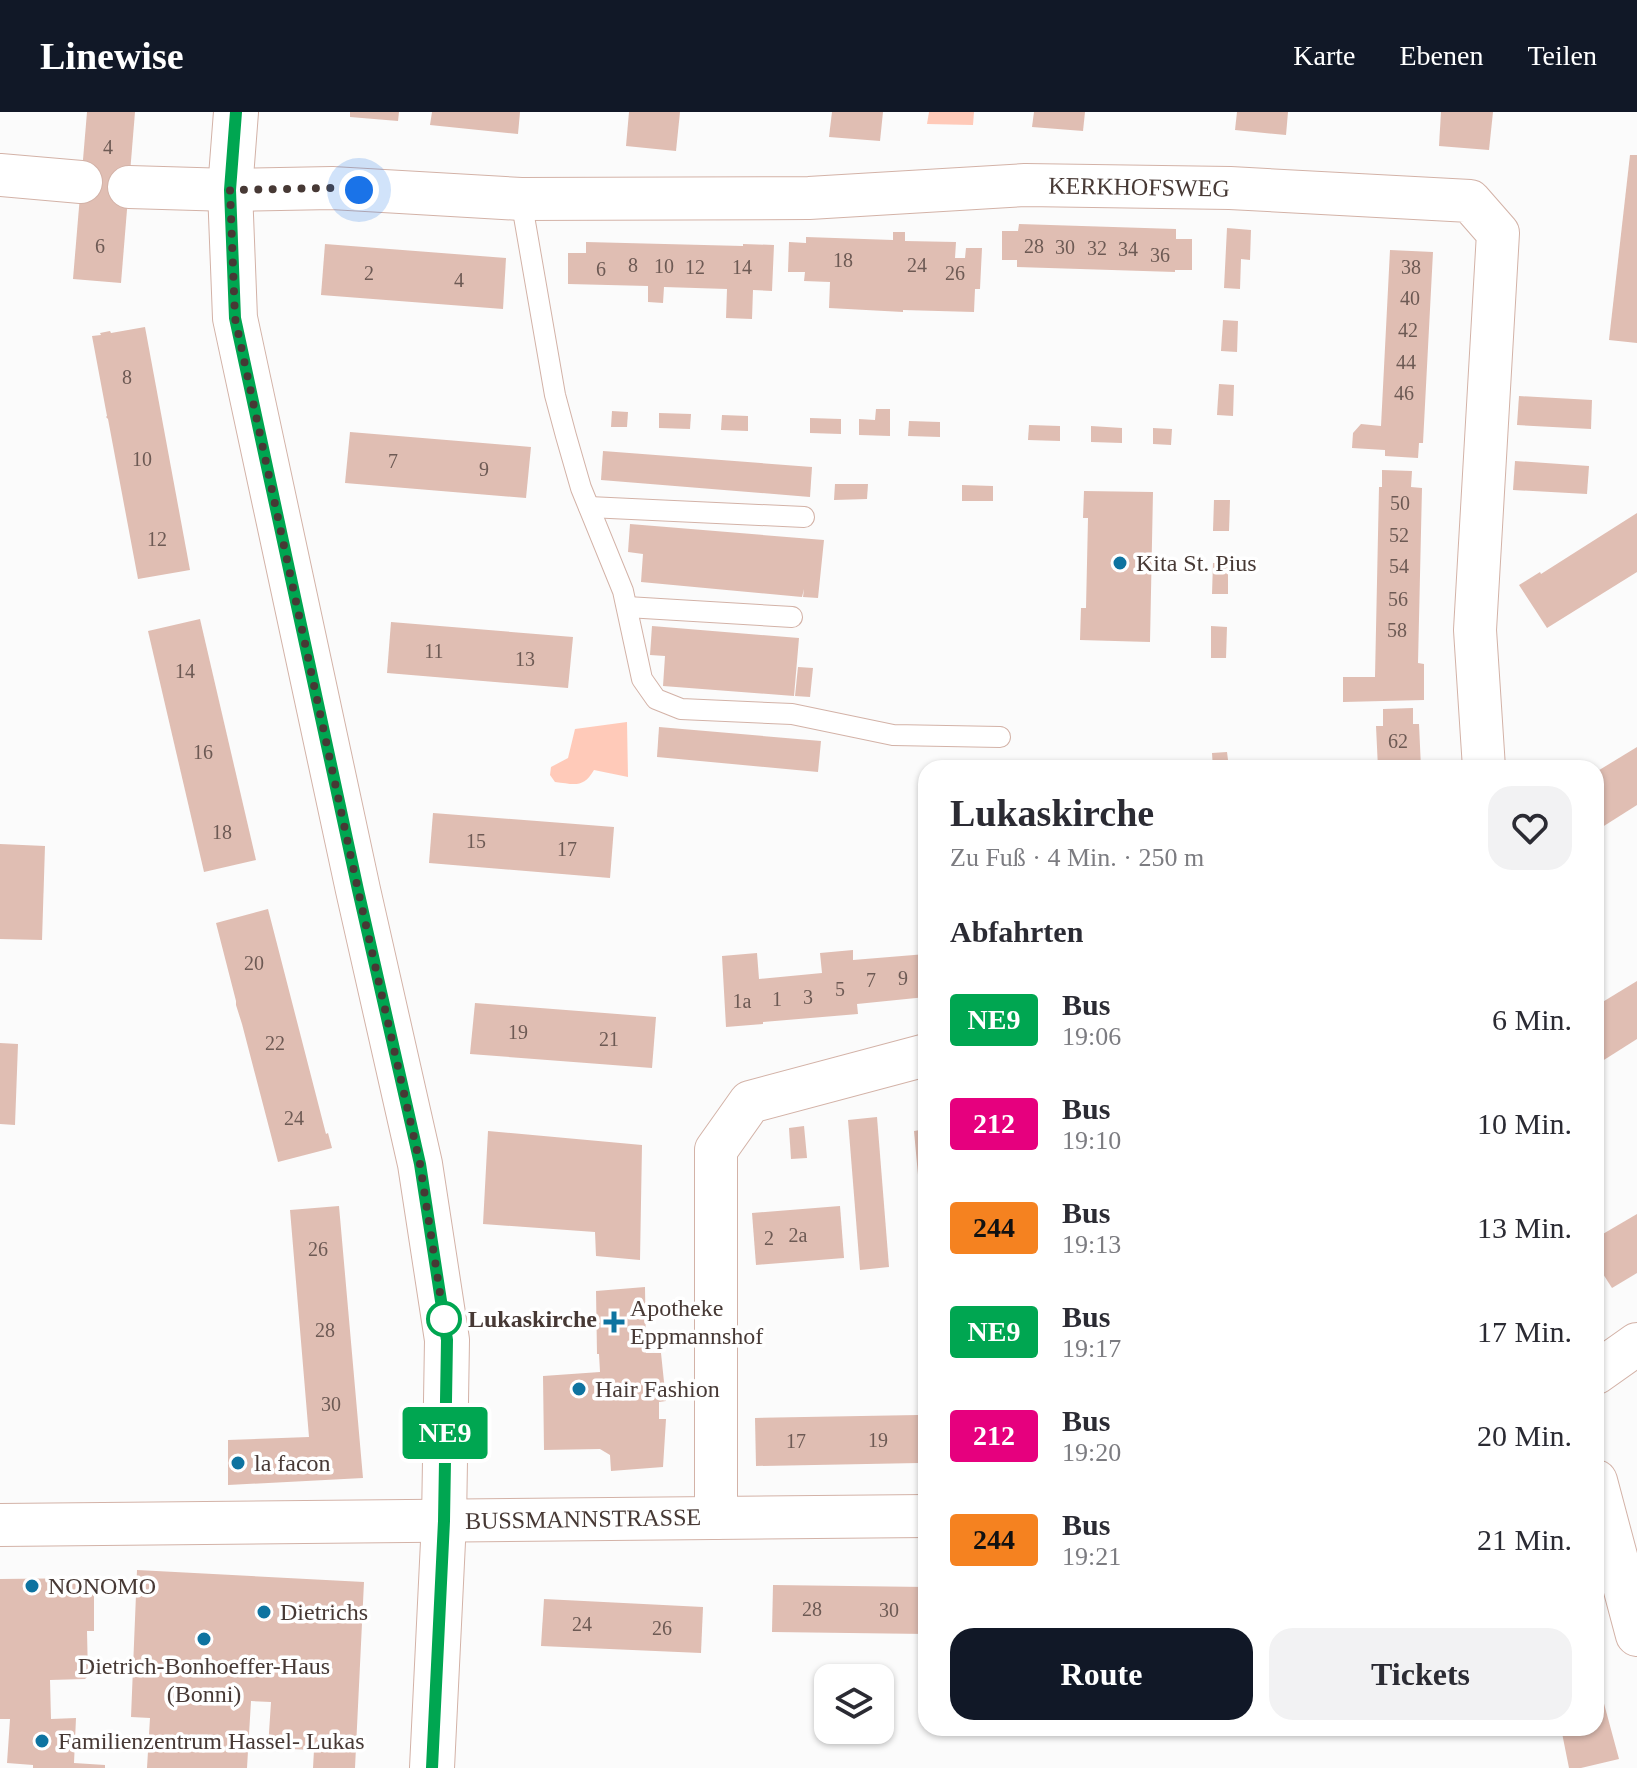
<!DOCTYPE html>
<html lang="de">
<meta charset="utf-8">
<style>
:root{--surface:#fff;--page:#f2f2f3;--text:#2b2b33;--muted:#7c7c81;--accent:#111827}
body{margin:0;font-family:"Times New Roman",serif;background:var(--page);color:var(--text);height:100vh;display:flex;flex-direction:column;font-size:30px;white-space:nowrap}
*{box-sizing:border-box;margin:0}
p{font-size:26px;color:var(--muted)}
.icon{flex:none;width:44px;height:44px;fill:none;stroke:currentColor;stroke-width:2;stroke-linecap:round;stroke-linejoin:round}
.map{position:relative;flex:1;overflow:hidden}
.sheet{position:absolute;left:918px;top:648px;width:686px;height:976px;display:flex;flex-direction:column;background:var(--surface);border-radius:24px;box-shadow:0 2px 6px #0004}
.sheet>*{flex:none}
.badge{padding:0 16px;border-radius:6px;font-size:28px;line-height:52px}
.tools{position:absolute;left:814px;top:1552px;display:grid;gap:16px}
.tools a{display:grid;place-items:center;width:80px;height:80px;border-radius:16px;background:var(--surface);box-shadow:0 2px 6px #0004;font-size:40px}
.you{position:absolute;width:40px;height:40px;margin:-20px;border:6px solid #fff;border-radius:50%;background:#1a73e8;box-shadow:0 0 0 12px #1a73e833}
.map>.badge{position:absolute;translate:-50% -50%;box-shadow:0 0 0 4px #fff}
h2{padding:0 32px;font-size:30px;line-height:72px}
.round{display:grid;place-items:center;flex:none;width:84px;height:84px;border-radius:24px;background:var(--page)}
.head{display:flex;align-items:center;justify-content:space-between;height:136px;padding:0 32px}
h1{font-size:38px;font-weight:600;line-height:60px}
.cta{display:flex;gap:16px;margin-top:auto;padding:16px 32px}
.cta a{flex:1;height:92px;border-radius:24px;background:var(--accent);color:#fff;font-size:32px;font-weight:600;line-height:92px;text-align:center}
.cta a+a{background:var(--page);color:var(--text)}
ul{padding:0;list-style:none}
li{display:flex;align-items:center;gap:24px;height:104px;padding:0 32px}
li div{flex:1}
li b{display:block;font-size:30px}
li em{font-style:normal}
li .badge{min-width:88px;font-weight:700;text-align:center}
header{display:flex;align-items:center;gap:48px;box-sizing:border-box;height:112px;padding:0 40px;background:var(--accent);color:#fff}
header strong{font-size:38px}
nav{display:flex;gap:44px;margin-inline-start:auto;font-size:28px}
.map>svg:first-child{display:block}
.green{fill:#ffcab9}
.building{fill:#e0beb3}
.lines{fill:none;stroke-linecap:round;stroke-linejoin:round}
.service-casing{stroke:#d3b2a7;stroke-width:22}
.minor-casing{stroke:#d3b2a7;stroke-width:44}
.tertiary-casing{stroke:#d3b2a7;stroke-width:46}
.service{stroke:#fff;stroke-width:20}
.minor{stroke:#fff;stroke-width:42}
.tertiary{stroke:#fff;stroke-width:44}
.line-casing{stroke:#fff;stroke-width:18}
.line{stroke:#00a651;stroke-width:12}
.walk{stroke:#473935;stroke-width:8;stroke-dasharray:0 14.4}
.poi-dot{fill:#0e73a0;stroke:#fff;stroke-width:3}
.stop-dot{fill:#fff;stroke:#00a651;stroke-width:4}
.labels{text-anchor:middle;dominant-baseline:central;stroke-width:7;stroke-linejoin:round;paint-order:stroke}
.number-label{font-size:20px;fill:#6d5a54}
.street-label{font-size:24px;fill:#473935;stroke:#fff}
.poi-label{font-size:24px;fill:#473935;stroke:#fff;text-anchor:start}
.stop-label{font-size:24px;font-weight:bold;fill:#473935;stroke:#fff;text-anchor:start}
</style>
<header>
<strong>Linewise</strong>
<nav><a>Karte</a><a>Ebenen</a><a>Teilen</a></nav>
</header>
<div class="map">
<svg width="1637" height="1656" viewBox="0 0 1637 1656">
<rect width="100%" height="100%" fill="#fbfbfb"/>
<g class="green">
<path d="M929,0H974L973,13L927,12Z"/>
<path d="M627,610L628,665L594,658C583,677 574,672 555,670L550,663L551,655L568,646L575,617Z"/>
</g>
<g class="building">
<path d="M87,0H135L121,171L73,167Z"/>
<path d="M350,0H399L398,9L350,5Z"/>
<path d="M432,0H520L518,22L430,13Z"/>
<path d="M629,0H680L676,39L626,34Z"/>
<path d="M832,0H883L880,29L829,25Z"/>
<path d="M1034,0H1085L1083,19L1032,15Z"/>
<path d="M1237,0H1288L1286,23L1235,18Z"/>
<path d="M1441,0H1493L1489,38L1439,34Z"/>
<path d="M1630,43H1637V231L1609,228Z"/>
<path d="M1019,112L1176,117V127H1192V158H1175V160L1017,155V148H1002V119H1018Z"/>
<path d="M1227,116L1251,118L1250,148L1241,147L1240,177L1224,176Z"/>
<path d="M893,120H905V129L956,130L955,146H965L966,136H982L980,177H975L974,200L903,198V200L829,196L830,170L804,169L805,160H788L789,130L806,131V125L893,128Z"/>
<path d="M586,130L743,134V132L774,133L772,179L753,178L752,207L726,206L727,177L664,175L663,191L648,190V174L568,172V141H586Z"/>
<path d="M325,132L506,146L503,197L321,183Z"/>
<path d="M1390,138L1433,140L1423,331H1419L1418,346L1385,344V338L1352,336L1353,321L1361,312L1381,314Z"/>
<path d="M1223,208L1238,209L1237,240L1221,239Z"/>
<path d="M145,215L190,458L138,467L108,307L106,305L107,304L92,224L101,223L100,221L110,219L111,221Z"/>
<path d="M1219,272L1234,273L1233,304L1217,303Z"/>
<path d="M1519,284L1592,288L1591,317L1517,313Z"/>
<path d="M876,297H890V324L859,323V307L875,308Z"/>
<path d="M612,299L628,300L627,315H611Z"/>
<path d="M659,301L691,302L690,317L659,316Z"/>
<path d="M722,303L748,304V319L721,318Z"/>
<path d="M810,306L841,307V322L810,321Z"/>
<path d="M909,309L940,310V325L908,324Z"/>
<path d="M1029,313L1060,314V329L1028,328Z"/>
<path d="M1091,314L1122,316V331L1091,330Z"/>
<path d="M1153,316L1172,317L1171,333L1153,332Z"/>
<path d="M350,320L531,335L526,386L345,371Z"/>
<path d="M603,339L812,355L810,385L601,368Z"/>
<path d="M1515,349L1589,354L1587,382L1513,378Z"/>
<path d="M1382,358L1412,359L1411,375L1422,376L1418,551L1424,552V588L1343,590V565H1375L1379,375H1382Z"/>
<path d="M835,372H868L867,387L834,388Z"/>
<path d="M962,373L993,374V389H962Z"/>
<path d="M1084,379L1153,380L1150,530L1080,528L1081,496H1086L1088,406H1083Z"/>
<path d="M1214,388H1230L1229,419H1213Z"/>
<path d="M1637,401V460L1547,516L1519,473L1540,460L1541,462Z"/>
<path d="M630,412L824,428L818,486L803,485L804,477L802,485L641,470L643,442L628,440Z"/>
<path d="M1213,451H1228V482H1212Z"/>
<path d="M200,507L256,748L204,760L148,519Z"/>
<path d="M391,510L573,525L568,576L387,561Z"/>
<path d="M652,514L799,526L794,584L663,574L665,544L650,543Z"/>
<path d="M1211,514L1227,515L1226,546H1211Z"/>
<path d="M798,555L813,556L810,585L795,584Z"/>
<path d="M1413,596V612H1419L1421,656H1378L1376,614H1383V597Z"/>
<path d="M659,615L821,629L818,660L657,645Z"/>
<path d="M1637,635V693L1596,719V660Z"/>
<path d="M1227,640L1229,656H1213L1212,641Z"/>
<path d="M433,701L614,715L610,766L429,751Z"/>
<path d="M0,732L45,734L42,828L0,827Z"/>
<path d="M268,797L326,1022L328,1021L332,1036L278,1050L242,912L236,893V889L216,811Z"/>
<path d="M853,838V848L926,842V885L857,892L858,902L763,910V912L726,915L722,844L757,841L759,867L822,861L820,841Z"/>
<path d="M1637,869V927L1596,953V894Z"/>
<path d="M475,891L656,905L652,956L470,942Z"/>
<path d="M0,931L18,932L15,1013L0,1012Z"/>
<path d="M877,1005L889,1155L860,1158L848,1008Z"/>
<path d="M804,1014L807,1046L791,1047L789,1016Z"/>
<path d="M926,1017V1129H924L914,1019Z"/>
<path d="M488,1019L642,1033L640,1148L596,1144L595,1120L483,1112Z"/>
<path d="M339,1094L363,1366L228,1373V1328L309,1325L290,1098Z"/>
<path d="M840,1094L844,1146L756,1153L752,1101Z"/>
<path d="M1637,1102V1161L1612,1176L1596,1151V1126Z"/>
<path d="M645,1175L646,1241H661L666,1289L659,1290V1307H666L663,1355L611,1359L610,1343L600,1337L544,1338L543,1264L600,1260L599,1242H597L596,1179Z"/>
<path d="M918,1303L919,1351L756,1354L755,1306Z"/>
<path d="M137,1458L364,1470L355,1656H313L314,1638L268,1636L271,1590L251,1589L247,1656H147L150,1606L131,1605Z"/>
<path d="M94,1466V1519H87L88,1564L85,1567L50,1568L51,1607L76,1606L74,1651L105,1653V1656H33V1653L7,1651L10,1607H0V1467Z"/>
<path d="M773,1473L926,1475V1522L772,1520Z"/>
<path d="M544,1487L703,1495L701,1541L541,1534Z"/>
<path d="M1596,1562L1619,1647L1581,1656H1569L1561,1616H1596Z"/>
</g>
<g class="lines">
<g class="service-casing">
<g id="service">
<path d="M521,87L555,283L566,324L581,376L623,479L642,567L656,587L681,597L792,602L893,623L1000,625"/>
<path d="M589,395L804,405"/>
<path d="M627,495L792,505"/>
</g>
</g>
<g class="minor-casing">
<g id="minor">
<path d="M0,63L81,70"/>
<path d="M129,75L230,78L332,76L521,87L809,86L1025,73L1230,76L1470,89L1498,121L1475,518L1484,656"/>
<path d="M1596,1261L1637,1232"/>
<path d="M1596,1369L1637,1523"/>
<path d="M716,1406V1038L750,990L926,943"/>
<path d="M0,1413L926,1404"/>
</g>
</g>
<g class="tertiary-casing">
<path id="tertiary" d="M236,0L230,78L235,206L358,778L420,1052L447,1228L444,1409L432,1656"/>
</g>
<use href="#service" class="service"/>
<use href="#minor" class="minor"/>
<use href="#tertiary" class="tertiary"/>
</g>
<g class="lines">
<g class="line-casing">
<path id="line" d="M236,0L230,78L235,206L358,778L420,1052L447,1228L444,1409L432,1656"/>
</g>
<use href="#line" class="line"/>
<path class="walk" d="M359,78L332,76L230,78L235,206L358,778L420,1052L444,1207"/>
</g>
<g class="poi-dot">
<circle cx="1120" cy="451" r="8"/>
<path d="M610 1198h8v8h8v8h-8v8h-8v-8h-8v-8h8z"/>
<circle cx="579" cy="1277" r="8"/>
<circle cx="238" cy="1351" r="8"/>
<circle cx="32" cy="1474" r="8"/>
<circle cx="264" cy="1500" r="8"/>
<circle cx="204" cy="1527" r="8"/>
<circle cx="42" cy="1629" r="8"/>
</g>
<circle class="stop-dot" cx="444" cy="1207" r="16"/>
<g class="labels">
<g class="number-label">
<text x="108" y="35">4</text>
<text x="100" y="134">6</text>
<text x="1034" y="134">28</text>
<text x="1065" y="135">30</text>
<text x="1097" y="136">32</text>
<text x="1128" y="137">34</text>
<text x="1160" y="143">36</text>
<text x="843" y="148">18</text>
<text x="633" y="153">8</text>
<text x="917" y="153">24</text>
<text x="664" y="154">10</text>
<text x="695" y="155">12</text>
<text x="742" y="155">14</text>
<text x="1411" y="155">38</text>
<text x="601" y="157">6</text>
<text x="369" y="161">2</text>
<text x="955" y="161">26</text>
<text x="459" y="168">4</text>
<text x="1410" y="186">40</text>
<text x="1408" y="218">42</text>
<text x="1406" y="250">44</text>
<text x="127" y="265">8</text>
<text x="1404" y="281">46</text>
<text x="142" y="347">10</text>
<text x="393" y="349">7</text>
<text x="484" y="357">9</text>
<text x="1400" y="391">50</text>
<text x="1399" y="423">52</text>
<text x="157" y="427">12</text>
<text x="1399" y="454">54</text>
<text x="1398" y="487">56</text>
<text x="1397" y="518">58</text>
<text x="434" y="539">11</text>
<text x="525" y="547">13</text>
<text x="185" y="559">14</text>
<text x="1398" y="629">62</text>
<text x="203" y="640">16</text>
<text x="222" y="720">18</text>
<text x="476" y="729">15</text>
<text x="567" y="737">17</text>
<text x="254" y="851">20</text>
<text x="903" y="866">9</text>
<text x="871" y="868">7</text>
<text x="840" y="877">5</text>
<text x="808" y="885">3</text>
<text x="777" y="887">1</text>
<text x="742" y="889">1a</text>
<text x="518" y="920">19</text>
<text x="609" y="927">21</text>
<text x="275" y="931">22</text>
<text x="294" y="1006">24</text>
<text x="798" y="1123">2a</text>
<text x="769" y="1126">2</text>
<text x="318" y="1137">26</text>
<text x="325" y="1218">28</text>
<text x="331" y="1292">30</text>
<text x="878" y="1328">19</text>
<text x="796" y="1329">17</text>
<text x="812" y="1497">28</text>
<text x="889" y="1498">30</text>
<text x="582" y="1512">24</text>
<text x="662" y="1516">26</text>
</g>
<g class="street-label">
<text transform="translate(1139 75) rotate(1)">KERKHOFSWEG</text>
<text transform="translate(583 1407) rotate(-1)">BUSSMANNSTRASSE</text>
</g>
<g class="poi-label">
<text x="1136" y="451">Kita St. Pius</text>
<text x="630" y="1196">Apotheke<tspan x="630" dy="28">Eppmannshof</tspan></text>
<text x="595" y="1277">Hair Fashion</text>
<text x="254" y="1351">la facon</text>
<text x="48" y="1474">NONOMO</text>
<text x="280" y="1500">Dietrichs</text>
<text x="204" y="1554" text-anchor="middle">Dietrich-Bonhoeffer-Haus<tspan x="204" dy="28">(Bonni)</tspan></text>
<text x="58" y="1629">Familienzentrum Hassel- Lukas</text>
</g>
<g class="stop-label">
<text x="468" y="1207">Lukaskirche</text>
</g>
</g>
</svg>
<div class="tools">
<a><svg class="icon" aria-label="layers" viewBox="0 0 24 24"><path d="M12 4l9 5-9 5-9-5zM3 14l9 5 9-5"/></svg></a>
</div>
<div class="you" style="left:359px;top:78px"></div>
<b class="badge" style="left:445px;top:1321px;background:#00a651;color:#fff">NE9</b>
<section class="sheet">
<div class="head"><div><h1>Lukaskirche</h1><p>Zu Fuß · 4 Min. · 250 m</p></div><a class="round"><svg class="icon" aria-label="heart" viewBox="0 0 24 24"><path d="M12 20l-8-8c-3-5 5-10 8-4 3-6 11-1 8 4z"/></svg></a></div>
<h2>Abfahrten</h2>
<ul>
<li><span class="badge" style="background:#00a651;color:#fff">NE9</span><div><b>Bus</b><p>19:06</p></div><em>6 Min.</em></li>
<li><span class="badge" style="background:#e6007e;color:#fff">212</span><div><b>Bus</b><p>19:10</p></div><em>10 Min.</em></li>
<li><span class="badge" style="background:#f58220;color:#111">244</span><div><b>Bus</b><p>19:13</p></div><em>13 Min.</em></li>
<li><span class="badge" style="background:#00a651;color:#fff">NE9</span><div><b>Bus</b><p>19:17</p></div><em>17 Min.</em></li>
<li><span class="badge" style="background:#e6007e;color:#fff">212</span><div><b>Bus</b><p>19:20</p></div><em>20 Min.</em></li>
<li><span class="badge" style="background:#f58220;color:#111">244</span><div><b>Bus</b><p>19:21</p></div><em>21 Min.</em></li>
</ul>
<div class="cta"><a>Route</a><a>Tickets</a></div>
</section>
</div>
